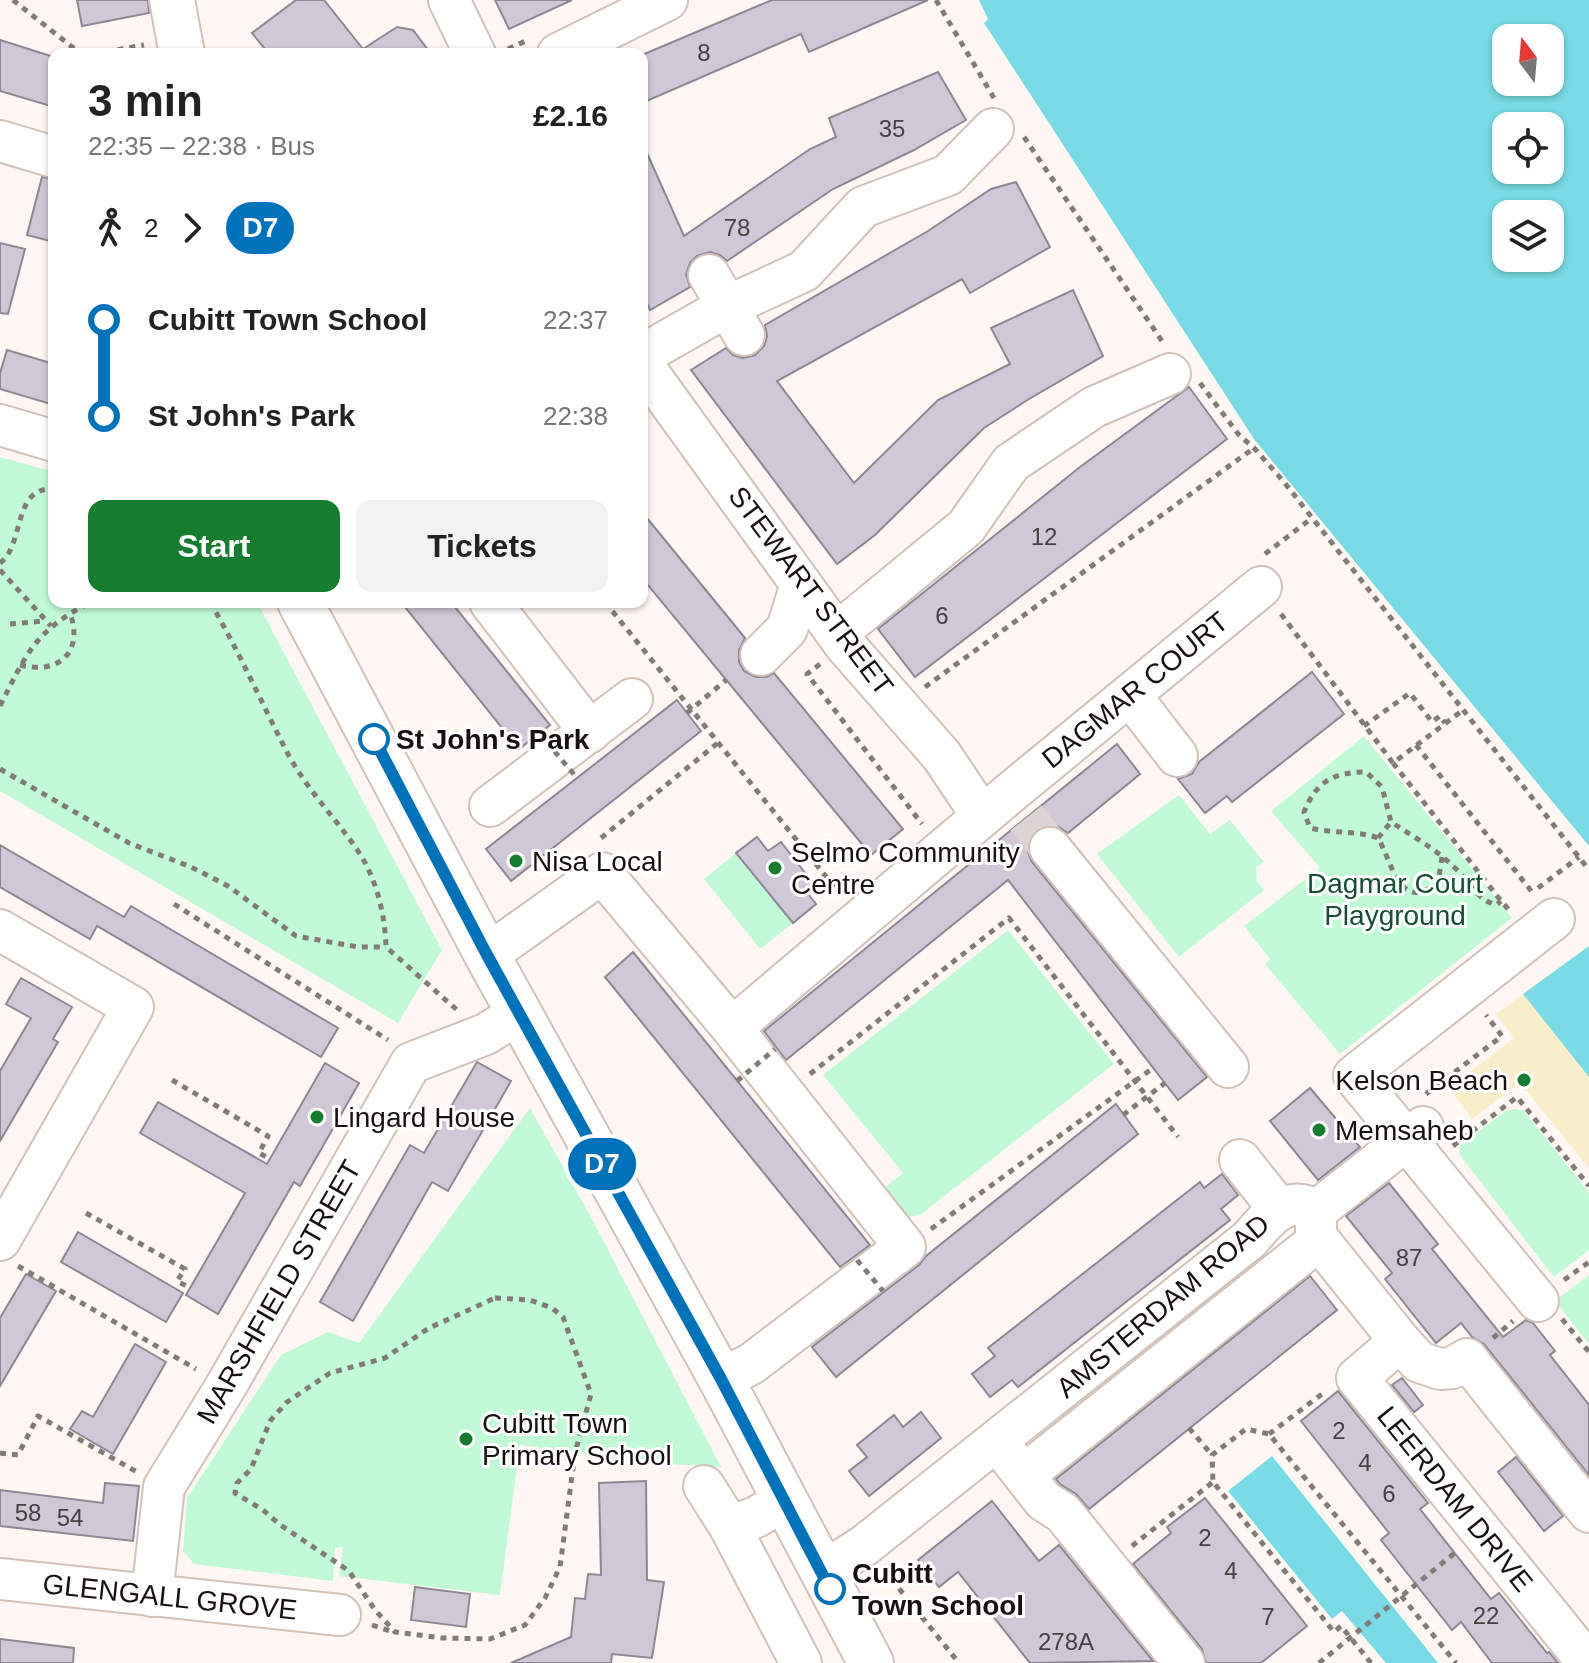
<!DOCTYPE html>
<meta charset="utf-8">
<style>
:root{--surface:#fff;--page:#f2f2f2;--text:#222;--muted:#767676;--accent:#167c2f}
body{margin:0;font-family:Arial,sans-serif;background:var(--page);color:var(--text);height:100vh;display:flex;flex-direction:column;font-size:30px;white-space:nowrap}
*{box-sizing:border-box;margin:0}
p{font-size:26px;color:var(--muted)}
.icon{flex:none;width:44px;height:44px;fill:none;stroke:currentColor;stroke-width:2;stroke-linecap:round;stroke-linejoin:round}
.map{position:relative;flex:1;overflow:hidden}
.side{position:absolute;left:48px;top:48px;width:600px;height:560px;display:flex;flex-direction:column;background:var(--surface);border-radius:16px;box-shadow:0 2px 6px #0004}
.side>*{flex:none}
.badge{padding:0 16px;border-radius:26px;font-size:28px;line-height:52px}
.needle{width:52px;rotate:344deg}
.fabs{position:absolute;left:1492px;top:24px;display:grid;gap:16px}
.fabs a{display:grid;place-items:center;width:72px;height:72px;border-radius:16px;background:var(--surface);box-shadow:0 2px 6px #0004;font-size:40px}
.map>.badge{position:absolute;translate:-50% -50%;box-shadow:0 0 0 4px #fff}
.legs{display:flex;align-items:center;gap:12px;height:88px;padding:0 40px;font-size:26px}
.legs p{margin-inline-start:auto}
.summary{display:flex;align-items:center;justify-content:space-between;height:136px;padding:0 40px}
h1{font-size:44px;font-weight:700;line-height:60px}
.primary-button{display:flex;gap:16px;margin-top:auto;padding:16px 40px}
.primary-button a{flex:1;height:92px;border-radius:16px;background:var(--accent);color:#fff;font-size:32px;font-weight:700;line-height:92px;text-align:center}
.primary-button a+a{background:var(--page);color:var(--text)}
ul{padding:0 40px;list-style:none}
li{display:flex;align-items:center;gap:28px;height:96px;font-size:30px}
li i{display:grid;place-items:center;width:12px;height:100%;margin:0 10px;background:currentColor}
li i::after{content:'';width:20px;height:20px;margin:-10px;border:6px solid;border-radius:50%;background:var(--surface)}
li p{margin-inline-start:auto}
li:first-child i{background:linear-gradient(#0000 50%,currentColor 0)}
li:last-child i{background:linear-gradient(currentColor 50%,#0000 0)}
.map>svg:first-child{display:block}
.green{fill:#c2fad8}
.sand{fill:#f9efca}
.water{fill:#78dbe5;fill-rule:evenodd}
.building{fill:#d0c8d6;stroke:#8e8794;stroke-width:2}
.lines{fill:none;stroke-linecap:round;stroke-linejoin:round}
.minor-tunnel{stroke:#dbd4d2;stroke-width:40;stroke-dasharray:40 20;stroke-linecap:butt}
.minor-casing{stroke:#d1c2b9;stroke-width:44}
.major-casing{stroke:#d1c2b9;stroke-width:48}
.path{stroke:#827c79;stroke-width:5;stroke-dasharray:6 6;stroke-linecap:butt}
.minor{stroke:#fff;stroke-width:40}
.major{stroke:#fff;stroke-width:44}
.path-bridge{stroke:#827c79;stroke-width:5;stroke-dasharray:6 6;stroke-linecap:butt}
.line-1-casing{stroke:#fff;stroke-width:18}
.line-1{stroke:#0072bc;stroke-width:12}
.stop-1-dot{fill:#fff;stroke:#0072bc;stroke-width:4}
.poi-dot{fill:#167c2f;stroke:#fff;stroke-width:3}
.labels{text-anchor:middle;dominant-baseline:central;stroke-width:6;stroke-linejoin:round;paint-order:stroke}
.number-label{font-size:24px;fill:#443f40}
.street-label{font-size:28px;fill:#16110e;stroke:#fff}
.stop-label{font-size:28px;font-weight:bold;fill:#16110e;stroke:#fff;text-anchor:start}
.poi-label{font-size:28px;fill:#16110e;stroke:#fff;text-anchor:start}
.park-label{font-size:28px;fill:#174e33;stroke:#fff}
</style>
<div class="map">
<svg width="1589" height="1663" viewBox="0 0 1589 1663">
<rect width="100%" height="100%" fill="#fef7f4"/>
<g class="green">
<path d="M0,457L54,472V602H257L442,950L398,1023L0,791Z"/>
<path d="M1364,736L1512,918L1340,1054L1265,964L1270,959L1244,926L1320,868L1271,811Z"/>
<path d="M1179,795L1210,834L1230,820L1264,862L1256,867L1257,882L1264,890L1179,957L1097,854Z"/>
<path d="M736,853L793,923L760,949L704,879Z"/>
<path d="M1008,930L1114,1064L920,1215L905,1218L879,1192L903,1173L823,1075Z"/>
<path d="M530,1108L592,1219L721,1467L651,1463L520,1445L500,1595L339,1576L343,1547L335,1548L333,1581L194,1564L183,1551L187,1498L281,1355L328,1332L359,1343Z"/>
<path d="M1515,1109L1524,1111L1589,1193V1250L1554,1277L1459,1154L1460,1146L1505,1111Z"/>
<path d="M1589,1275V1344L1555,1301Z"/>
</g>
<path class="sand" d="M1523,994L1589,1077V1168L1520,1083L1472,1119L1449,1088L1514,1038L1496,1014Z"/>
<g class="water">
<path d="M979,0H1589V846L1254,439L984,23L988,19ZM1506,38H1550V82H1506ZM1506,126H1550V170H1506ZM1506,214H1550V258H1506Z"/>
<path d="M1589,946V1077L1523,994Z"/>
<path d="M1272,1456L1438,1663H1386L1342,1611L1332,1619L1228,1491Z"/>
</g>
<g class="building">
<path d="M77,0H148L149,13L82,26Z"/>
<path d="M296,0H324L363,49L397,27L413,30L431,54H269L252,33Z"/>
<path d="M495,0H572L509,29Z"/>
<path d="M772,0H928L809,52L801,34L642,103V55Z"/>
<path d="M0,40L54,57V107L0,91Z"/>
<path d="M938,72L966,120L914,150L833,189L727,261L720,255L710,252L697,256L690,263L686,274L690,287L650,310L642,292V142L684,236L810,149L836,137L829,118Z"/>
<path d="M42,177L54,179V242L27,235Z"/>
<path d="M1016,182L1050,247L970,293L962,279L777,381L854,483L938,400L1010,364L991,328L1073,290L1103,356L1029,399L984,428L875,535L837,564L691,370L726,348L733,355L743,358L755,355L764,346L767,336L765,325L928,231L991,189Z"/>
<path d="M0,243L25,249L8,314L0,313Z"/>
<path d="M7,350L54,364V405L0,389V373Z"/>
<path d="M1189,387L1227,439L915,677L878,629L1080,467Z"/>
<path d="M642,512L745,638L739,650V662L744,671L756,677H766L774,673L903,829L871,855L642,578Z"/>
<path d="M401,602H451L550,725L519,749Z"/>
<path d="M1312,672L1344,714L1232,802L1227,796L1205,813L1178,779L1192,774L1199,762Z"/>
<path d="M677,700L701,731L511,881L486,849Z"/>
<path d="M1117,744L1140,774L1068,833L1057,826L1047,825L1036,830L1029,839L1028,852L1032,862L1207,1077L1178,1100L1008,880L786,1060L764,1031Z"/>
<path d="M757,837L768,851L781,842L813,883L805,890L816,904L793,923L736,853Z"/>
<path d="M0,845L124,917L131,906L338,1028L321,1057L97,926L90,939L0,887Z"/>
<path d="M633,952L870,1245L840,1267L605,977Z"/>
<path d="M21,978L72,1007L53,1039L58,1042L0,1141V1071L31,1018L6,1004Z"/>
<path d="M477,1062L511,1081L448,1191L432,1182L353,1321L320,1302L410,1145L424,1153Z"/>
<path d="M325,1063L359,1083L300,1186L294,1182L218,1314L186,1295L245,1193L140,1133L158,1102L267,1164Z"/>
<path d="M1310,1088L1360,1147L1318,1180L1270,1121Z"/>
<path d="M1116,1104L1138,1134L836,1377L812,1347L919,1265L926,1256Z"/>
<path d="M1222,1174L1238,1195L1221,1209L1230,1220L1018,1387L1012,1380L990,1397L972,1374L995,1356L988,1348L1200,1182L1204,1188Z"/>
<path d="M1389,1183L1438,1244L1432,1249L1503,1337L1526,1320L1533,1323L1555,1351L1550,1355L1589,1405V1475L1484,1344L1472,1337L1461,1323L1436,1343L1385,1279L1392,1273L1346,1216Z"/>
<path d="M78,1232L183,1293L166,1322L61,1262Z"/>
<path d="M26,1274L56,1291L0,1386V1318Z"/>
<path d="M1310,1276L1337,1310L1089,1509L1076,1494L1060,1484L1056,1479Z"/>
<path d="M135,1344L166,1362L113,1454L70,1429L82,1411L93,1417Z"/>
<path d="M1402,1378L1423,1405L1414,1412L1392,1385Z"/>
<path d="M1338,1391L1428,1503L1420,1509L1491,1599L1499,1593L1547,1653L1549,1652L1558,1663H1492L1461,1622L1452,1630L1381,1540L1389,1533L1301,1421Z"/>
<path d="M921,1412L941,1438L869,1496L849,1471L867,1457L857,1445L894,1415L903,1427Z"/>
<path d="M1516,1457L1563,1516L1544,1531L1498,1472Z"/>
<path d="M646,1481L647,1580L664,1582L652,1658L612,1654L611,1663H511L571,1637L575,1598L585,1599L588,1574L601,1575L599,1483Z"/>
<path d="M105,1483L139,1486L133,1541L0,1526V1490L103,1503Z"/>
<path d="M1205,1498L1307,1626L1261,1663H1206L1202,1649L1133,1564L1171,1533L1167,1527Z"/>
<path d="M992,1501L1039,1561L1059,1545L1153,1661L1030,1663L958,1572L939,1587L918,1560Z"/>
<path d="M415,1587L470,1594L466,1627L411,1620Z"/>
<path d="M0,1639L74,1648L73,1663H0Z"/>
</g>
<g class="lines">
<path class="minor-tunnel" d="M1026,818L1050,848"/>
<g class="minor-casing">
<g id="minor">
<path d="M449,0L475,54"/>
<path d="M558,54L667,0"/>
<path d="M0,141L54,157"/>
<path d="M709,275L744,335"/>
<path d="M642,355L726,307L804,271L863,207L948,175L993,129"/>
<path d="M642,364L845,645L942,756L982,816"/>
<path d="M0,425L54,441"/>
<path d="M490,602L590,732"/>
<path d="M837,633L966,527L1011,463L1094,407L1170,374"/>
<path d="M761,655L787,629L801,584"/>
<path d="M1130,695L1177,756"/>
<path d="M490,806L632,699"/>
<path d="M1050,848L1228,1067"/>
<path d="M0,930L133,1007L0,1240"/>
<path d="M487,955L602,873L732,1028L905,1247L751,1364L721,1379"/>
<path d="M732,1028L1010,793L1261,587"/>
<path d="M1240,1160L1279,1209"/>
<path d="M1316,1211V1232L1319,1240L1400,1341L1419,1362L1440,1369L1452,1368L1467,1359L1589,1512"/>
<path d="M1316,1211L1423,1127"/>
<path d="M1538,1301L1354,1076L1554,919"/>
<path d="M1400,1341L1357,1378L1588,1663"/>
<path d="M1007,1454L1044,1501L1063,1513L1184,1663"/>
<path d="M1024,1475L1319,1240"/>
<path d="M704,1486L730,1527L801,1663"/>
<path d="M730,1527L756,1517L784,1501"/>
<path d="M822,1573L865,1545L1250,1239C1266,1219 1289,1192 1316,1211"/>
<path d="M0,1579L340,1615"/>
<path d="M152,1596L164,1487L226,1386L411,1063L486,1034L519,1013"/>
</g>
</g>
<g class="major-casing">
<g id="major">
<path d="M172,0L182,54"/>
<path d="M300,602L487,955L721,1379L871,1663"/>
</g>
</g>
<g class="path">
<path d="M13,0L81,54"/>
<path d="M936,0L994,98"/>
<path d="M508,49L528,40"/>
<path d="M94,54L144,45"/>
<path d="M1024,137L1164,344"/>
<path d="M1200,383L1239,435L1254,448L1284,482L1589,870"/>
<path d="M1265,554L1312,518"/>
<path d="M0,563C25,545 12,486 54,489"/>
<path d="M0,570L51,626"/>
<path d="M210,602C239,651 262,704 288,754C309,793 337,819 360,854C377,881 385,915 386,947L457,1010"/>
<path d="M605,602L840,894"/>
<path d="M1281,614L1393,763L1463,710"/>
<path d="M10,624L44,621"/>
<path d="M820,664L807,674L922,824"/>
<path d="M20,665C59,675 84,652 70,613"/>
<path d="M925,687L1254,448"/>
<path d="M0,706C27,652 36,630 91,602"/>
<path d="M1364,726L1410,693L1432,722L1440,716L1445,723"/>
<path d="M1416,745L1532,892"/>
<path d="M1393,763L1501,901L1510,911L1512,909"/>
<path d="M0,769L129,843L191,867L228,886L296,936L358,947H386"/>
<path d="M601,838L719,742"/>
<path d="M1378,838L1391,822"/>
<path d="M1442,857L1438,882C1399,915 1392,861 1378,838C1356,830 1334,834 1310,828L1304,812C1316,782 1333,772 1366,772L1382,787L1391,822C1412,836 1436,849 1454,867C1469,881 1476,899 1496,905L1501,901"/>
<path d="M1538,888L1579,857"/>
<path d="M174,904L388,1040"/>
<path d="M810,1074L1009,918L1178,1137"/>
<path d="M172,1080L268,1136L259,1153L270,1159"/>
<path d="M1426,1094L1502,1036L1486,1015"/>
<path d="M1453,1146L1517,1097L1589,1186"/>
<path d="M86,1213L185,1269L177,1281L190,1288"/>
<path d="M931,1229L1153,1068"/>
<path d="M18,1266L196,1369"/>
<path d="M1564,1280L1589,1262"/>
<path d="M495,1298L530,1300L552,1308L563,1317L591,1394L575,1453L560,1567L545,1598L525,1625L490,1639L442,1638L395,1632L375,1610L349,1571L279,1524L263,1510L235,1493L237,1483L251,1469L270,1421L287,1402L330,1373L385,1358L429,1328Z"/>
<path d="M1562,1319L1589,1352"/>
<path d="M1493,1338L1513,1321"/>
<path d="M1189,1428L1212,1455"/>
<path d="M1269,1434L1326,1391"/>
<path d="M0,1453L18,1455L38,1416L137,1472"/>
<path d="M1132,1546L1213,1482"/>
<path d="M884,1570L959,1663"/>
<path d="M372,1625L393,1632"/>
<path d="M1319,1663L1456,1552"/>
<path d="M1371,1663L1341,1626L1334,1632L1213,1482L1212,1455L1246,1429L1269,1434L1456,1663"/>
</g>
<use href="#minor" class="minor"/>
<use href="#major" class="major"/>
<g class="path-bridge">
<path d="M687,713L726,680"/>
<path d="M539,733L577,778"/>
<path d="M737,1081L775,1049"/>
<path d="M1123,1115L1165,1083"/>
<path d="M857,1260L883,1291"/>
</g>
</g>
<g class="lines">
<g class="line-1-casing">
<path id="line-1" d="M374,739L487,955L721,1379L830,1589"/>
</g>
<use href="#line-1" class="line-1"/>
</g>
<g class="stop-1-dot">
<circle cx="374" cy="739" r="14"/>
<circle cx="830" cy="1589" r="14"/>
</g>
<g class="poi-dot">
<circle cx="516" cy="861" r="8"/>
<circle cx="775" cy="868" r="8"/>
<circle cx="1524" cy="1080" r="8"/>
<circle cx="317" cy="1117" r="8"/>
<circle cx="1319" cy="1130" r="8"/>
<circle cx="466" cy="1439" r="8"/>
</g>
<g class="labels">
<g class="number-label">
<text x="704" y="52">8</text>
<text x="892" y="128">35</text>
<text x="737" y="227">78</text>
<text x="1044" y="536">12</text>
<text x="942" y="615">6</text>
<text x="1409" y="1257">87</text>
<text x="1339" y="1430">2</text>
<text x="1365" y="1462">4</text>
<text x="1389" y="1493">6</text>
<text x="28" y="1512">58</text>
<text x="70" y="1517">54</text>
<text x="1205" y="1537">2</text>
<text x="1231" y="1570">4</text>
<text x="1486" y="1615">22</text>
<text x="1268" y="1616">7</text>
<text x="1066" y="1641">278A</text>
</g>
<g class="street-label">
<text transform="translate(811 591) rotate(53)">STEWART STREET</text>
<text transform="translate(1135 690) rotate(-39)">DAGMAR COURT</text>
<text transform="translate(279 1292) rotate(-60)">MARSHFIELD STREET</text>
<text transform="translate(1163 1306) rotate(-40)">AMSTERDAM ROAD</text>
<text transform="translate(1455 1499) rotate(51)">LEERDAM DRIVE</text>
<text transform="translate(170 1597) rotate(6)">GLENGALL GROVE</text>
</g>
<g class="stop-label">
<text x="396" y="739">St John's Park</text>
<text x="852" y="1573">Cubitt<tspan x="852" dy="32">Town School</tspan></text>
</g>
<g class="poi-label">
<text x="791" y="852">Selmo Community<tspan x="791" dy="32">Centre</tspan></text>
<text x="532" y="861">Nisa Local</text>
<text x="1508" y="1080" text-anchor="end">Kelson Beach</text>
<text x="333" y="1117">Lingard House</text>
<text x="1335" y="1130">Memsaheb</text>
<text x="482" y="1423">Cubitt Town<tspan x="482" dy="32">Primary School</tspan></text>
</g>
<g class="park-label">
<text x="1395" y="883">Dagmar Court<tspan x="1395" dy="32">Playground</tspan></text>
</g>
</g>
</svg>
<div class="fabs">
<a><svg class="needle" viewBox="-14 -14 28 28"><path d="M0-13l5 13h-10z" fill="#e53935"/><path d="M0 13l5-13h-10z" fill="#767676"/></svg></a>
<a><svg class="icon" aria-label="locate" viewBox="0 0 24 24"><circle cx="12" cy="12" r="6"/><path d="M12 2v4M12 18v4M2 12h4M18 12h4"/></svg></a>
<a><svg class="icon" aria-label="layers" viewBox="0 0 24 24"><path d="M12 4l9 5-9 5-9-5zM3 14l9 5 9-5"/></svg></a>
</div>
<b class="badge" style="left:602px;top:1164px;background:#0072bc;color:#fff">D7</b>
<section class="side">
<div class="summary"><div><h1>3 min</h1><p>22:35 – 22:38 · Bus</p></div><b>£2.16</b></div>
<div class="legs"><svg class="icon" aria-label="walk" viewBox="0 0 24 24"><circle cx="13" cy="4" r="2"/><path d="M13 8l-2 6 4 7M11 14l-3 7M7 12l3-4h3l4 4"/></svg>2<svg class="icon" aria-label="forward" viewBox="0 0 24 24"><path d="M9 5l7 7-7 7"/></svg><b class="badge" style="background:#0072bc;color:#fff">D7</b></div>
<ul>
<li><i style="color:#0072bc"></i><b>Cubitt Town School</b><p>22:37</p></li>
<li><i style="color:#0072bc"></i><b>St John's Park</b><p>22:38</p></li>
</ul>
<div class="primary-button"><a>Start</a><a>Tickets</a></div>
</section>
</div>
